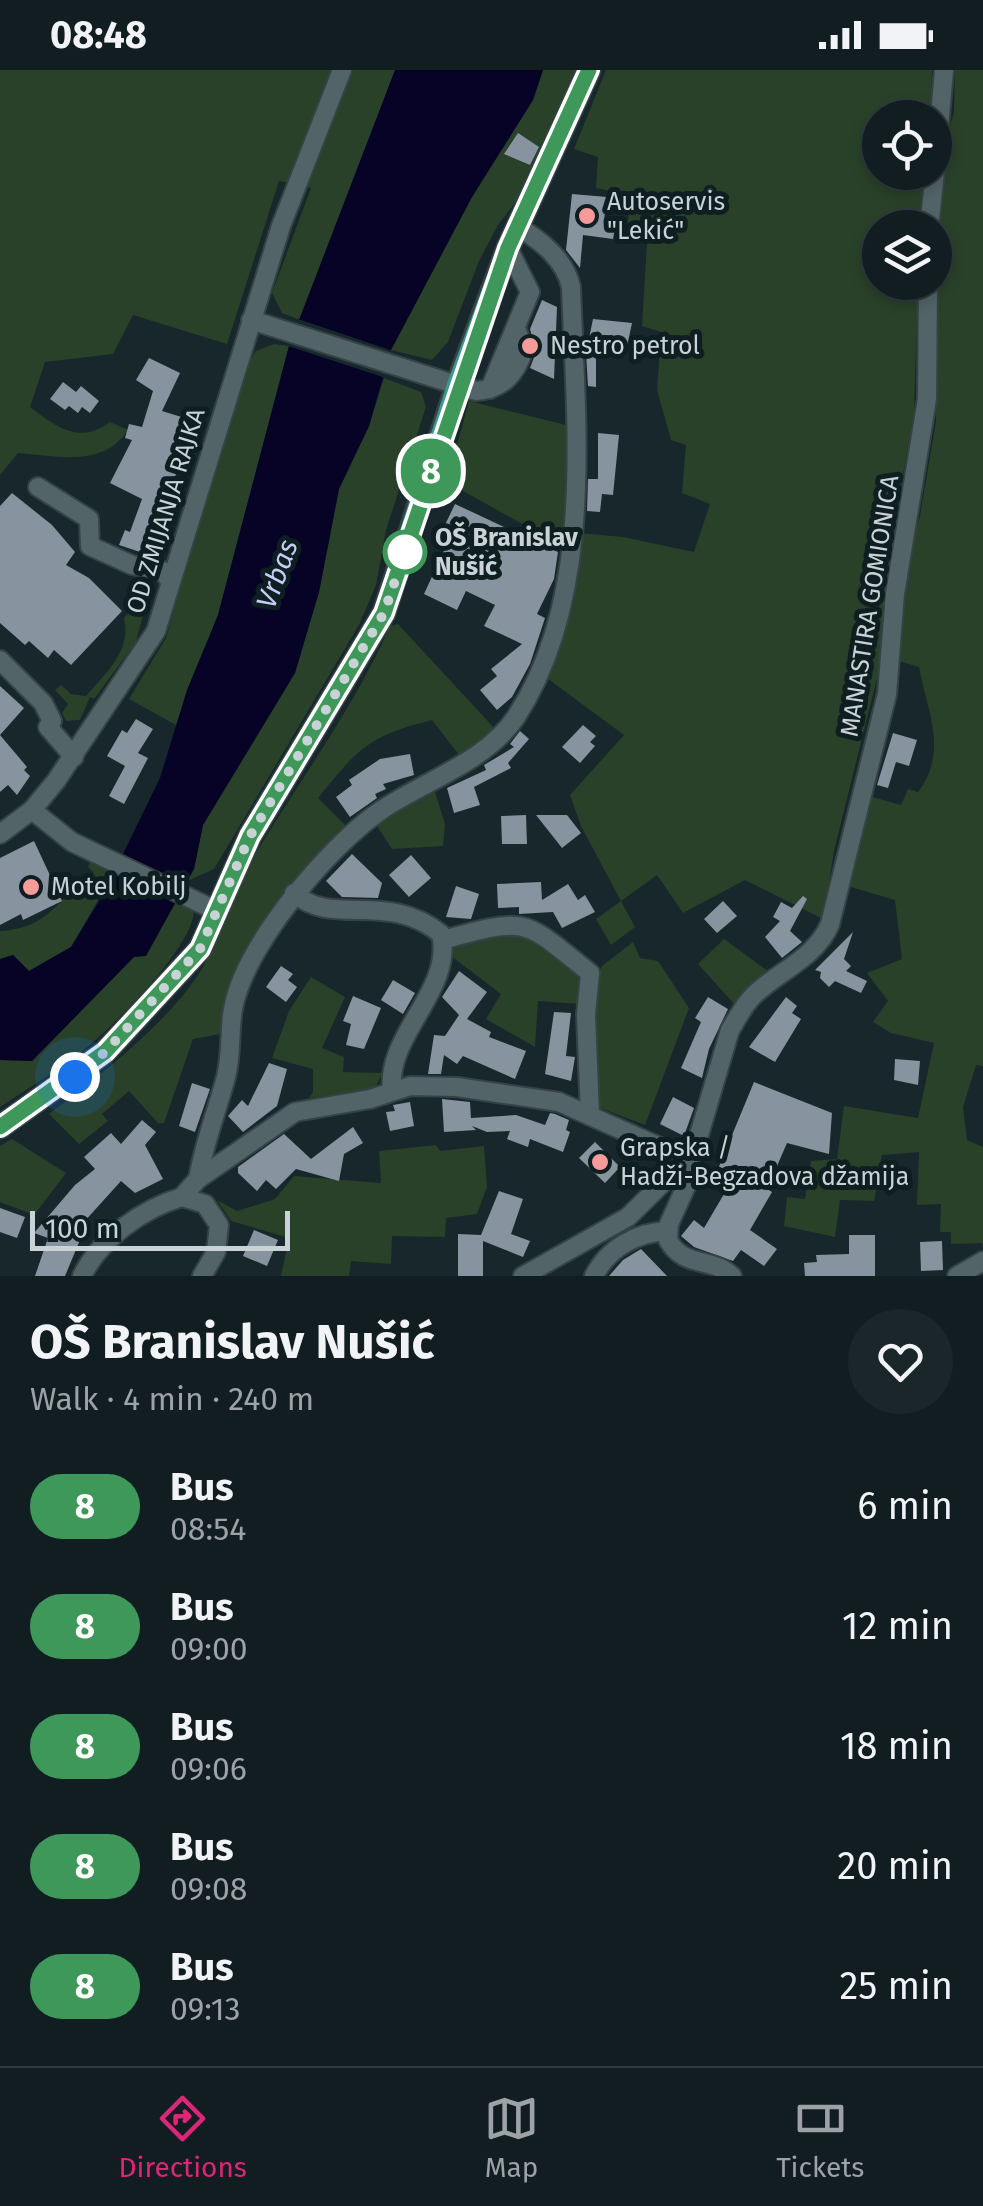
<!DOCTYPE html>
<meta charset="utf-8">
<style>
:root{--surface:#111d20;--page:#1a2629;--text:#f1f3f6;--muted:#9ca2a5;--line:#303b3e;--accent:#db2777}
body{margin:0;font-family:"Fira Sans",sans-serif;background:var(--page);color:var(--text);height:100vh;display:flex;flex-direction:column;font-size:38px;white-space:nowrap}
*{box-sizing:border-box;margin:0}
p{font-size:32px;color:var(--muted)}
.icon{flex:none;width:55px;height:55px;fill:none;stroke:currentColor;stroke-width:2;stroke-linecap:round;stroke-linejoin:round}
.map{position:relative;height:1206px;overflow:hidden}
.sheet{display:flex;flex-direction:column;background:var(--surface);flex:1}
.sheet>*{flex:none}
.badge{padding:0 20px;border-radius:32px;font-size:35px;line-height:65px}
.buttons{position:absolute;left:862px;top:30px;display:grid;gap:20px}
.buttons a{display:grid;place-items:center;width:90px;height:90px;border-radius:50%;background:var(--surface);box-shadow:0 5px 15px #0003,0 0 0 2px var(--line);font-size:50px}
.scale{position:absolute;left:30px;bottom:25px;width:260px;box-sizing:border-box;padding-left:10px;border:5px solid #c9d3d5;border-top:0;font-size:28px;line-height:35px;white-space:nowrap;color:#c9d3d5;-webkit-text-stroke:8px #0e1e21;paint-order:stroke}
.you{position:absolute;width:50px;height:50px;margin:-25px;border:8px solid #fff;border-radius:50%;background:#1a73e8;box-shadow:0 0 0 15px #1a73e833}
.map>.badge{position:absolute;translate:-50% -50%;box-shadow:0 0 0 5px #fff}
.round{display:grid;place-items:center;flex:none;width:105px;height:105px;border-radius:52px;background:var(--page)}
.head{display:flex;align-items:center;justify-content:space-between;height:170px;padding:0 30px}
h1{font-size:48px;font-weight:700;line-height:75px}
ul{padding:0;list-style:none}
li{display:flex;align-items:center;gap:30px;height:120px;padding:0 30px}
li div{flex:1}
li b{display:block;font-size:38px}
li em{font-style:normal}
li .badge{min-width:110px;font-weight:700;text-align:center}
.status{display:flex;justify-content:space-between;align-items:center;height:70px;padding:0 50px;background:var(--surface);direction:ltr}
.status svg{height:28px;fill:currentColor}
.tabs{display:flex;justify-content:space-around;align-items:center;height:140px;border-top:2px solid var(--line);background:var(--surface);font-size:28px;color:var(--muted)}
.tabs a{display:grid;justify-items:center;gap:5px}
.tabs .selected{color:var(--accent)}
.map>svg:first-child{display:block}
.green{fill:#294129}
.water{fill:#070327}
.pier{fill:#17272b}
.building{fill:#87939f}
.lines{fill:none;stroke-linecap:round;stroke-linejoin:round}
.minor-casing{stroke:#364345;stroke-width:22}
.major-casing{stroke:#364345;stroke-width:25}
.minor{stroke:#526468;stroke-width:18}
.major{stroke:#3b988b;stroke-width:20}
.line-casing{stroke:#fff;stroke-width:22}
.line{stroke:#3e9859;stroke-width:15}
.walk{stroke:#c9d3d5;stroke-width:10;stroke-dasharray:0 18}
.poi-dot{fill:#f59b9a;stroke:#0e1e21;stroke-width:4}
.stop-dot{fill:#fff;stroke:#3e9859;stroke-width:5}
.labels{text-anchor:middle;dominant-baseline:central;stroke-width:10;stroke-linejoin:round;paint-order:stroke}
.poi-label{font-size:25px;fill:#c9d3d5;stroke:#0e1e21;text-anchor:start}
.street-label{font-size:25px;fill:#c9d3d5;stroke:#0e1e21}
.stop-label{font-size:25px;font-weight:bold;fill:#c9d3d5;stroke:#0e1e21;text-anchor:start}
.water-label{font-size:28px;font-style:italic;fill:#c6cbf7;stroke:#0e1e21}
</style>
<div class="status"><b>08:48</b><svg viewBox="0 0 49 12"><path d="M0 12V9h3v3zM5 12V6h3v6zM10 12V3h3v9zM15 12V0h3v12zM26 1h20v11H26zM47 4h2v5h-2z"/></svg></div>
<div class="map">
<svg width="983" height="1206" viewBox="0 0 983 1206">
<rect width="100%" height="100%" fill="#17272b"/>
<g class="green">
<path d="M0,0H395L303,251L282,243L272,223L311,118L279,111L227,274L133,245L113,284L45,292L30,337C57,357 79,375 110,352L128,360C103,398 58,386 18,383L0,405Z"/>
<path d="M543,0H581L528,116L498,155L479,191L448,272L432,290L391,280L472,127L533,30Z"/>
<path d="M606,0H932L931,47L880,48V102L924,103L920,157L880,158V212L918,213L914,342L889,485L878,604L834,781L823,849L745,810L683,843L657,805L621,831L635,857L611,875L596,849L621,831L581,756L570,725L624,665L544,606L580,463L623,467L694,482L710,434L682,423L686,375L671,370L657,320L661,262L642,256L648,157L628,152L629,125L596,118L598,87L574,79Z"/>
<path d="M955,0H983V996L976,995L963,1037L967,1070L983,1077V1180L982,1173L951,1174V1162H940L941,1134L917,1135L919,1082L882,1085L874,1131L840,1130L835,1167L784,1156L787,1127L805,1129L811,1091L837,1089L844,1036L918,1048L934,973L891,963L873,952L888,931L867,903L902,889L895,830L844,815L869,726L901,735L908,719L918,722C949,681 927,641 919,597L895,590L900,517L920,446L936,351V140L942,84L954,42Z"/>
<path d="M274,274L289,276L218,545L176,655L129,629L166,568L206,424L250,290L256,281Z"/>
<path d="M384,308L421,322L426,337L386,460L376,515L359,555L214,799L183,813L194,799L203,755L295,603L319,522L339,419L369,356Z"/>
<path d="M469,331L566,355L567,479L447,412Z"/>
<path d="M150,517L136,572L94,629L90,627L80,650L66,651L62,643L68,634L55,620L61,615L71,624L86,626C106,603 132,580 124,548Z"/>
<path d="M398,554L497,661L460,686L432,650C368,666 359,678 318,728L351,761L290,819L226,963L193,969L164,1053H158L129,1021L102,1044L108,1051L79,1074L49,1044C98,1007 172,950 203,897C226,857 238,813 262,773C306,702 356,633 390,556Z"/>
<path d="M433,715L445,754L443,776L392,779L375,753Z"/>
<path d="M90,791L115,801L71,877L29,901L13,885L0,889V861C42,859 57,836 83,807L88,811L94,803L88,797Z"/>
<path d="M178,828L194,839C196,873 118,951 91,974C63,998 30,1017 0,1037V990L32,991L134,887Z"/>
<path d="M499,859L541,866L582,903L580,934L538,931L535,977L486,949L501,924L447,883L450,875Z"/>
<path d="M724,869L769,902L736,936L698,894Z"/>
<path d="M633,872L640,888L658,891L689,938L645,1055L600,1038L598,1032L592,914L602,896Z"/>
<path d="M311,907L345,927L322,978L344,987L343,1002L382,1003L375,1019L309,1028L313,1022V999L272,988L289,941Z"/>
<path d="M12,1069L66,1103L34,1145L0,1132V1076Z"/>
<path d="M436,1075L440,1081L484,1076L487,1117L477,1144L446,1148L445,1167L392,1166L391,1194L351,1191L349,1206H281L289,1168L231,1151L217,1130L237,1141L275,1129L294,1106L381,1113L379,1081Z"/>
</g>
<path class="water" d="M395,0H543L533,30L472,127L391,280L369,356L339,419L319,522L295,603L203,755L194,799L146,886L134,887L32,991L0,990V889L13,885L29,901L71,877L104,823L160,708L187,620L218,545L289,276Z"/>
<path class="pier" d="M298,249L396,282L389,309L285,275Z"/>
<g class="building">
<path d="M518,63L539,77L530,95L504,84Z"/>
<path d="M572,124L607,127L604,150L616,152L613,169L583,165L580,198L566,180Z"/>
<path d="M542,230L557,237L554,309L530,298L536,282L530,259Z"/>
<path d="M593,249L632,253L625,286L596,281V317L588,316L586,283Z"/>
<path d="M149,288L180,303L162,341L204,354L188,402L178,399L168,424L174,426L152,486L119,475L125,460L130,462L142,429L110,413L132,370L125,368L129,354L142,357L153,321L136,310Z"/>
<path d="M63,312L76,322L81,316L99,331L90,343L82,337L78,343L69,336L65,340L50,329Z"/>
<path d="M598,363L619,365L613,425L602,424L600,442L587,441L588,409H598Z"/>
<path d="M12,423L52,455L75,482L66,495L89,508L122,541L71,595L54,580L48,588L29,571L25,575L0,553V436Z"/>
<path d="M455,434L558,482L554,509L537,544L545,548L530,594L512,627L497,640L480,620L497,606L491,599L522,574L484,556L495,535L466,521L457,540L424,524L452,463L443,459Z"/>
<path d="M0,616L24,638L0,665L27,697L24,700L30,706L17,725L8,715L0,722Z"/>
<path d="M136,649L153,659L138,683L148,688L124,734L109,726L125,696L107,686L122,660L127,663Z"/>
<path d="M583,655L596,666L590,672L595,676L580,693L562,677Z"/>
<path d="M520,661L529,669L508,693L511,698L474,717L480,735L454,743L447,718L486,700L484,695L514,677L510,674Z"/>
<path d="M893,663L917,670L909,696L896,692L888,718L877,715Z"/>
<path d="M410,684L414,705L383,714L386,719L375,724L377,728L350,747L336,727L352,715L349,710L380,689Z"/>
<path d="M526,745L527,774H502L501,746Z"/>
<path d="M536,745H567L581,763L562,778Z"/>
<path d="M34,771L62,831L23,850L21,844L0,855V788Z"/>
<path d="M352,784L382,813L378,828L342,827L326,811Z"/>
<path d="M411,785L431,808L409,827L389,805Z"/>
<path d="M541,812L542,830L568,814L578,830L585,825L595,842L562,858L553,842L519,844V837L498,838L497,814Z"/>
<path d="M456,816L479,824L471,849L446,847Z"/>
<path d="M803,826L807,829L790,861L802,872L782,888L765,867L780,851L773,847L781,832L792,838Z"/>
<path d="M723,831L737,846L717,863L704,849Z"/>
<path d="M853,862L844,889L851,896L846,901L867,911L861,923L835,911L829,917L820,908L821,902L815,900Z"/>
<path d="M281,896L293,904L288,910L297,917L286,932L266,917Z"/>
<path d="M459,901L487,922L467,949L491,962L489,967L526,981L515,1009L463,986L457,994L444,985L441,1004H428L434,965L445,966L459,945L442,927Z"/>
<path d="M393,910L415,923L403,944L381,930Z"/>
<path d="M353,926L381,938L364,979L346,975L351,954L343,951Z"/>
<path d="M708,927L728,939L709,979L702,1008L681,998L701,952L695,948Z"/>
<path d="M786,927L797,936L792,943L801,949L775,992L749,977Z"/>
<path d="M554,942L571,943L566,986L575,987L571,1011L545,1004Z"/>
<path d="M895,989L920,991L918,1015L894,1010Z"/>
<path d="M269,993L287,999L277,1036L243,1062L228,1046L242,1030L248,1036Z"/>
<path d="M754,1012L832,1043L829,1084L787,1073L767,1119L772,1122L750,1160L777,1179L764,1196L741,1180L733,1191L694,1177L681,1166L694,1150L704,1158L734,1107L718,1099Z"/>
<path d="M192,1013L210,1019L195,1062L179,1056Z"/>
<path d="M673,1027L694,1038L684,1066L660,1054Z"/>
<path d="M442,1029L470,1032L471,1048L516,1045L545,1055L550,1043L555,1044L569,1050L566,1060L570,1062L563,1082L530,1069L528,1077L507,1069L510,1061L487,1062L472,1056L476,1060L444,1062Z"/>
<path d="M410,1032L414,1056L390,1061L386,1042L395,1041L393,1035Z"/>
<path d="M142,1050L156,1062L145,1075L163,1109L135,1123L121,1111L74,1163L80,1170L65,1206H35L48,1168L34,1163L75,1115L95,1099L84,1087L111,1063L121,1074Z"/>
<path d="M353,1057L363,1073L344,1084L339,1111L296,1099L276,1119L266,1110L257,1121L238,1103V1097L284,1064L311,1089Z"/>
<path d="M595,1072L620,1097L605,1113L579,1088Z"/>
<path d="M499,1121L523,1129L511,1164L530,1171L523,1187L483,1171V1206H458V1164L481,1165Z"/>
<path d="M0,1138L25,1147L17,1168L0,1162Z"/>
<path d="M254,1160L278,1170L267,1196L243,1186Z"/>
<path d="M849,1165H875V1206H805L804,1193L817,1192L816,1185L849,1184Z"/>
<path d="M942,1171L943,1200L921,1201L920,1172Z"/>
<path d="M641,1179L667,1206H609L623,1190Z"/>
</g>
<g class="lines">
<g class="minor-casing">
<g id="minor">
<path d="M935,102L944,0"/>
<path d="M929,158L935,102"/>
<path d="M251,250L476,321C503,319 516,304 524,279L517,261"/>
<path d="M490,319L530,222L508,178"/>
<path d="M38,417L89,449L90,476L132,495L163,501L170,511"/>
<path d="M0,590L43,633L52,651L48,657L74,687"/>
<path d="M32,740L72,772L217,841"/>
<path d="M0,764L32,740L56,711L156,561L281,156L342,0"/>
<path d="M294,823C332,858 388,820 441,864C454,920 386,964 392,1020"/>
<path d="M443,870C529,846 523,849 590,903L586,945L590,1045"/>
<path d="M198,1109C204,1073 217,1041 226,1007C232,984 229,961 233,939C244,876 328,777 380,741C424,711 486,692 516,647C595,526 576,355 571,217C565,189 540,170 517,156"/>
<path d="M182,1127L198,1109L295,1042L370,1029L410,1016L457,1017L559,1032L687,1089L692,1103L669,1154L668,1170C684,1199 711,1186 732,1206"/>
<path d="M82,1206C100,1169 142,1139 182,1127L205,1134L219,1155L216,1182L202,1206"/>
<path d="M523,1206L628,1147L694,1082L730,960C737,949 743,936 753,926C777,902 816,888 830,854L887,624L895,524L927,329L928,212"/>
<path d="M594,1206C608,1178 637,1162 668,1161"/>
<path d="M957,1206L983,1191"/>
</g>
</g>
<g class="major-casing">
<path id="major" d="M0,1057L105,982L200,879L250,766L384,543L457,315L508,178L589,0"/>
</g>
<use href="#minor" class="minor"/>
<use href="#major" class="major"/>
</g>
<g class="lines">
<g class="line-casing">
<path id="line" d="M0,1057L105,982L200,879L250,766L384,543L508,178L589,0"/>
</g>
<use href="#line" class="line"/>
<path class="walk" d="M75,1007L105,982L200,879L250,766L384,543L405,482"/>
</g>
<g class="poi-dot">
<circle cx="587" cy="146" r="10"/>
<circle cx="530" cy="276" r="10"/>
<circle cx="31" cy="817" r="10"/>
<circle cx="600" cy="1092" r="10"/>
</g>
<circle class="stop-dot" cx="405" cy="482" r="20"/>
<g class="labels">
<g class="poi-label">
<text x="607" y="132">Autoservis<tspan x="607" dy="29">"Lekić"</tspan></text>
<text x="550" y="276">Nestro petrol</text>
<text x="51" y="817">Motel Kobilj</text>
<text x="620" y="1078">Grapska /<tspan x="620" dy="29">Hadži-Begzadova džamija</tspan></text>
</g>
<g class="street-label">
<text transform="translate(166 441) rotate(-73)">OD ZMIJANJA RAJKA</text>
<text transform="translate(870 536) rotate(-81)">MANASTIRA GOMIONICA</text>
</g>
<g class="stop-label">
<text x="435" y="468">OŠ Branislav<tspan x="435" dy="29">Nušić</tspan></text>
</g>
<g class="water-label">
<text transform="translate(277 504) rotate(-70)">Vrbas</text>
</g>
</g>
</svg>
<div class="buttons">
<a><svg class="icon" aria-label="locate" viewBox="0 0 24 24"><circle cx="12" cy="12" r="6"/><path d="M12 2v4M12 18v4M2 12h4M18 12h4"/></svg></a>
<a><svg class="icon" aria-label="layers" viewBox="0 0 24 24"><path d="M12 4l9 5-9 5-9-5zM3 14l9 5 9-5"/></svg></a>
</div>
<div class="scale">100 m</div>
<div class="you" style="left:75px;top:1007px"></div>
<b class="badge" style="left:431px;top:401px;background:#3e9859;color:#fff">8</b>
</div>
<section class="sheet">
<div class="head"><div><h1>OŠ Branislav Nušić</h1><p>Walk · 4 min · 240 m</p></div><a class="round"><svg class="icon" aria-label="heart" viewBox="0 0 24 24"><path d="M12 20l-8-8c-3-5 5-10 8-4 3-6 11-1 8 4z"/></svg></a></div>
<ul>
<li><span class="badge" style="background:#3e9859;color:#fff">8</span><div><b>Bus</b><p>08:54</p></div><em>6 min</em></li>
<li><span class="badge" style="background:#3e9859;color:#fff">8</span><div><b>Bus</b><p>09:00</p></div><em>12 min</em></li>
<li><span class="badge" style="background:#3e9859;color:#fff">8</span><div><b>Bus</b><p>09:06</p></div><em>18 min</em></li>
<li><span class="badge" style="background:#3e9859;color:#fff">8</span><div><b>Bus</b><p>09:08</p></div><em>20 min</em></li>
<li><span class="badge" style="background:#3e9859;color:#fff">8</span><div><b>Bus</b><p>09:13</p></div><em>25 min</em></li>
</ul>
</section>
<nav class="tabs">
<a class="selected"><svg class="icon" aria-label="directions" viewBox="0 0 24 24"><path d="M12 3l9 9-9 9-9-9zM9 14v-3h6M13 9l2 2-2 2"/></svg>Directions</a>
<a><svg class="icon" aria-label="map" viewBox="0 0 24 24"><path d="M3 6l6-2 6 2 6-2v14l-6 2-6-2-6 2zM9 4v14M15 6v14"/></svg>Map</a>
<a><svg class="icon" aria-label="tickets" viewBox="0 0 24 24"><path d="M3 7h18v10H3zM15 7v10"/></svg>Tickets</a>
</nav>
